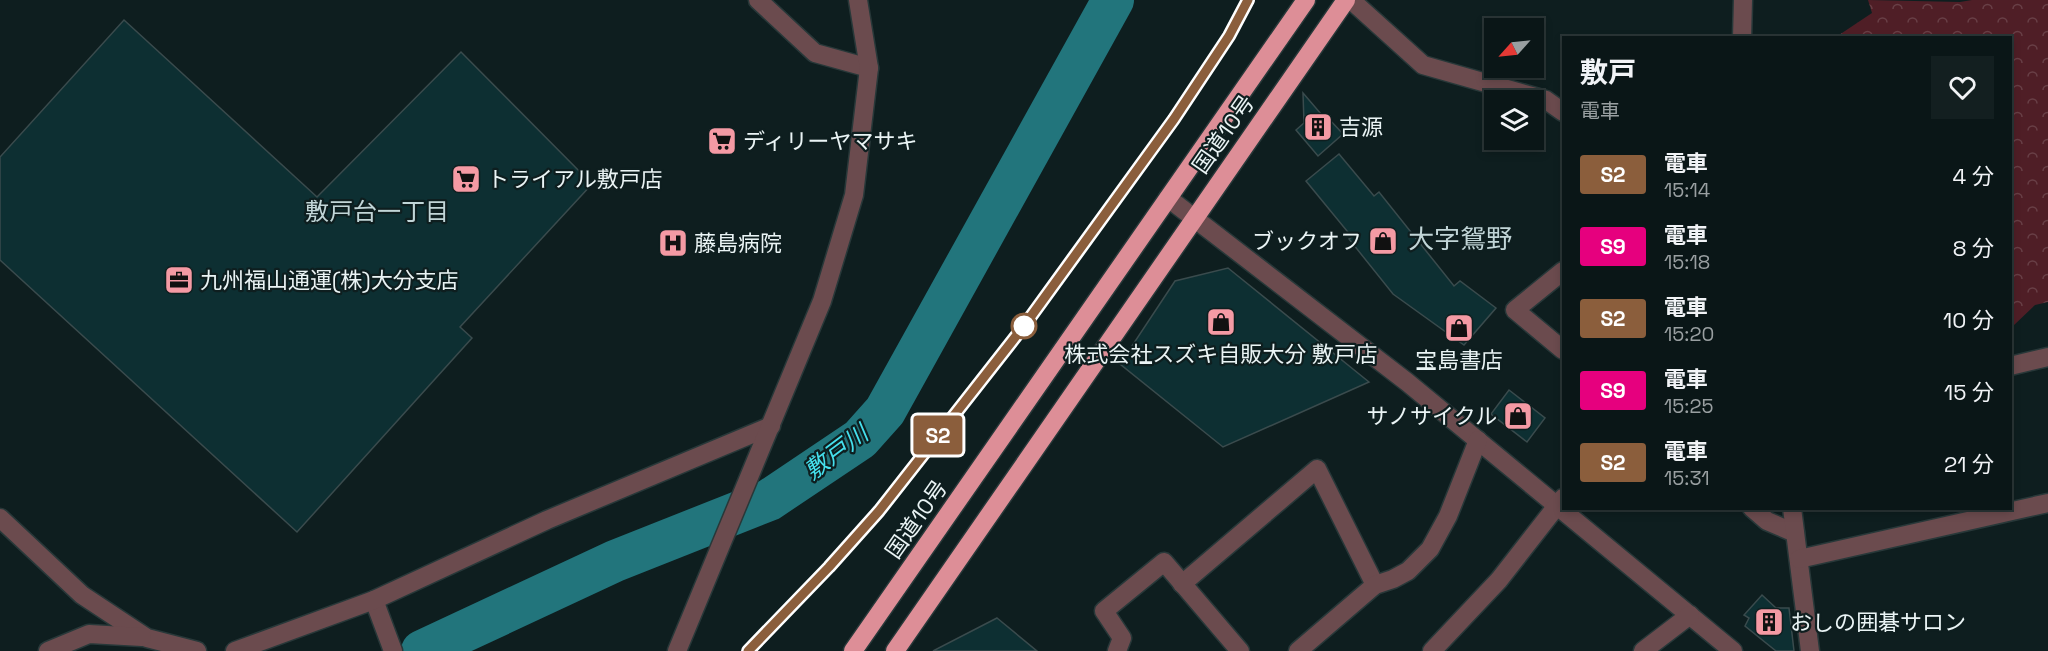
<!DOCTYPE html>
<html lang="ja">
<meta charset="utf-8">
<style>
:root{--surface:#0a1617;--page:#131f20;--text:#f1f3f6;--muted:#999fa1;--line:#2a3536}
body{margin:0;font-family:"Space Grotesk","Noto Sans JP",sans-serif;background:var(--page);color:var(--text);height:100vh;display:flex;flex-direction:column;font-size:22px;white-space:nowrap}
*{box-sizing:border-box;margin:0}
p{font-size:20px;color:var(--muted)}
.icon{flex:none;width:33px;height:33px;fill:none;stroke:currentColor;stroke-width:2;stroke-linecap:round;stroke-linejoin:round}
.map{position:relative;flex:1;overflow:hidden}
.panel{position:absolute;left:1562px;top:36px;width:450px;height:474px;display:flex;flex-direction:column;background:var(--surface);border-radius:0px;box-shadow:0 3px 9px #0003,0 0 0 2px var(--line)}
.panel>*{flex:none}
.badge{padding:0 12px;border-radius:4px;font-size:21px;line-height:39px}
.needle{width:39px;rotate:243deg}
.controls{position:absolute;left:1484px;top:18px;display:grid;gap:12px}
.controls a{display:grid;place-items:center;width:60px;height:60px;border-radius:0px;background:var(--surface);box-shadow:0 3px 9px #0003,0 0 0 2px var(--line);font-size:30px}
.map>.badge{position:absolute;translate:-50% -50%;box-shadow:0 0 0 3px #fff}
.round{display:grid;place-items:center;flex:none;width:63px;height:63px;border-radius:0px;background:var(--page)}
.headline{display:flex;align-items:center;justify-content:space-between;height:102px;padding:0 18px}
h1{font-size:28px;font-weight:700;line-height:45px}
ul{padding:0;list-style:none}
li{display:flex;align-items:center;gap:18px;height:72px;padding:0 18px}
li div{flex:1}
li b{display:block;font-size:22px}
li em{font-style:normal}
li .badge{min-width:66px;font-weight:700;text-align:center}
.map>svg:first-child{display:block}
.forest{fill:url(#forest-crowns)}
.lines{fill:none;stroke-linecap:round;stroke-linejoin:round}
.river{stroke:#22757c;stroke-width:42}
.building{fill:#0d2f32;stroke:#3a4b4d;stroke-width:1.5}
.minor-casing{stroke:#283839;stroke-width:21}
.highway-casing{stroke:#283839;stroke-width:21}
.minor{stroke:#6b4b4e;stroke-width:18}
.highway{stroke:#dd8e97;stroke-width:18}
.rail-casing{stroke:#c9d4d5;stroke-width:7}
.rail{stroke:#0e1e1f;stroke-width:4.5;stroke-dasharray:14;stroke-linecap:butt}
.line-casing{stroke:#fff;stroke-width:14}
.line{stroke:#8b5e3c;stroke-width:9}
.stop-dot{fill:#fff;stroke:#8b5e3c;stroke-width:3}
.labels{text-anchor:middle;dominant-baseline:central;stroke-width:4.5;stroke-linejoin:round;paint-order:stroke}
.poi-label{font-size:22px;fill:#eaf4f5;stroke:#0e1e1f;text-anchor:start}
.street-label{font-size:22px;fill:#eaf4f5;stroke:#0e1e1f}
.neighbourhood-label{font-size:24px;fill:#c1d5d7;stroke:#0e1e1f}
.water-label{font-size:24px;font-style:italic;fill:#45e0ed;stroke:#0e1e1f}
.quarter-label{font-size:26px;fill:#c1d5d7;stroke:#0e1e1f}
</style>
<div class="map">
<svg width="2048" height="651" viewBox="0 0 2048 651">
<defs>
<pattern id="forest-crowns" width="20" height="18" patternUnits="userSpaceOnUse" patternTransform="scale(1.5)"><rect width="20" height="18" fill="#4f1e26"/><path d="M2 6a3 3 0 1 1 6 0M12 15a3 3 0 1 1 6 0" fill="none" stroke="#683f46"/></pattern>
</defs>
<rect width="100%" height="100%" fill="#0e1e1f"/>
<path class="forest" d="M1868,0L1960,2L1972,0H2048V302L2035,305L2013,326L2010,325V38L1836,37L1872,13Z"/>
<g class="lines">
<path class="river" d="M422,651L615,561L769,500L860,439L885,411L1113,0"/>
</g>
<g class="building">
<path d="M124,20L317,197L461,52L592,184L460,327L472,338L297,532L0,260V157Z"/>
<path d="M1303,93L1327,121L1329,119L1343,134L1318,156L1296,130L1304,123Z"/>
<path d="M1339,154L1374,196L1379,192L1454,286L1460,281L1496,308L1464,345L1393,294L1349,239L1352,237L1306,181Z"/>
<path d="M1228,268L1369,382L1223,447L1120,364L1175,281Z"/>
<path d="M1509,390L1545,418L1527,442L1491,414Z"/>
<path d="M1762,595L1776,608H1789L1794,651H1776L1745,626L1749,618L1744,615Z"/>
<path d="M997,618L1037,651H933Z"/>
</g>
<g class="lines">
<g class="minor-casing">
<g id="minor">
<path d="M758,0L815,53L869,68"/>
<path d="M1351,0L1423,65L1546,100L1563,112"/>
<path d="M1742,38L1743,0"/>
<path d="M1168,198L1407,382L1733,651"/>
<path d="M1563,271L1515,310L1563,350"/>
<path d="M2010,366L2048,357"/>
<path d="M1752,508L1767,521L1795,533"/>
<path d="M1792,508L1810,651"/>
<path d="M0,518L82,595L147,638L197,651"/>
<path d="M1799,559L2048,503"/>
<path d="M1182,584L1317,469L1375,585"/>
<path d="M374,600L393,651"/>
<path d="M48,651L89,634L142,637"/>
<path d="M235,651L374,600L547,520L771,426"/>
<path d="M677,651L822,301L854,195L869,68L858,0"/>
<path d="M1117,651L1122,638L1104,611L1164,562L1240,651"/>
<path d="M1298,651L1375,585L1393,579L1408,571L1430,549L1448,516L1478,440"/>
<path d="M1432,651L1499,580L1563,498"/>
<path d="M1643,651L1690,615"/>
</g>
</g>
<g class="highway-casing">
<g id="highway">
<path d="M853,651L1306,0"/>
<path d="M895,651L1346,0"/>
</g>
</g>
<use href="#minor" class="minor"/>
<use href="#highway" class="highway"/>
<g class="rail-casing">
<path id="rail" d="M748,651C793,606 837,560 878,511C952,423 1021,330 1089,237C1145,160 1204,84 1248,0"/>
</g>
<use href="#rail" class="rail"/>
</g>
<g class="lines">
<g class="line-casing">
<path id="line" d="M748,651L829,567L879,511L1024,326L1174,119L1229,36L1248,0"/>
</g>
<use href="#line" class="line"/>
</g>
<defs>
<g id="building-square" transform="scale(1.5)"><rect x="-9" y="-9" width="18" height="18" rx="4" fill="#f49aa4" stroke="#0e1e1f"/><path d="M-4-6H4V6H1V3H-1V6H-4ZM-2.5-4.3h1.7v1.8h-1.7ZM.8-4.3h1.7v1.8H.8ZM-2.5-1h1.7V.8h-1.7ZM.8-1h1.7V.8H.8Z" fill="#111"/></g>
<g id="supermarket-square" transform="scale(1.5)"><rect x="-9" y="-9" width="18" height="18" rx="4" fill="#f49aa4" stroke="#0e1e1f"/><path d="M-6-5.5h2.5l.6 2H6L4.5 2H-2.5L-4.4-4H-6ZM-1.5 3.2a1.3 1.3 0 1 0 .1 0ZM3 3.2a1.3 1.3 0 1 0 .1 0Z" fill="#111"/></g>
<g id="shop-square" transform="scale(1.5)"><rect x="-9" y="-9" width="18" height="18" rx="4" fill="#f49aa4" stroke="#0e1e1f"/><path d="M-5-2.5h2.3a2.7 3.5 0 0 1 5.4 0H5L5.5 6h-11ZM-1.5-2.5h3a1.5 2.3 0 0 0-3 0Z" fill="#111"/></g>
<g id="hospital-square" transform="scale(1.5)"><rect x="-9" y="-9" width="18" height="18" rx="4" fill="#f49aa4" stroke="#0e1e1f"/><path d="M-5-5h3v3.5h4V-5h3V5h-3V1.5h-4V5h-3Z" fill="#111"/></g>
<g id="office-square" transform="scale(1.5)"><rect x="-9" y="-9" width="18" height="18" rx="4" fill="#f49aa4" stroke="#0e1e1f"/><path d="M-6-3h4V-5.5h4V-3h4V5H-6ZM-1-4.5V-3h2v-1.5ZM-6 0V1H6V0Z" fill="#111"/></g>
</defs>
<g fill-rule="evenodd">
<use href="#building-square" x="1318" y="127"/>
<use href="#supermarket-square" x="722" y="141"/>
<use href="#supermarket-square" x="466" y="179"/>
<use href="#shop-square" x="1383" y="241"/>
<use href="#hospital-square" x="673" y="243"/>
<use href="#office-square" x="179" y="280"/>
<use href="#shop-square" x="1221" y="322"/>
<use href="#shop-square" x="1459" y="328"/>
<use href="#shop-square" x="1518" y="416"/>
<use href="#building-square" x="1769" y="622"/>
</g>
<circle class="stop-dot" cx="1024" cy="326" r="12"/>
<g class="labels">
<g class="poi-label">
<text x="1339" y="127">吉源</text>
<text x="743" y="141">ディリーヤマサキ</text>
<text x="487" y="179">トライアル敷戸店</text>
<text x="1362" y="241" text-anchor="end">ブックオフ</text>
<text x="694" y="243">藤島病院</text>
<text x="200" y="280">九州福山通運(株)大分支店</text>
<text x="1221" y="354" text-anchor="middle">株式会社スズキ自販大分 敷戸店</text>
<text x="1459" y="360" text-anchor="middle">宝島書店</text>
<text x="1497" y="416" text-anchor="end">サノサイクル</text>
<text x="1790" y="622">おしの囲碁サロン</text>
</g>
<g class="street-label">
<text transform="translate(1223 134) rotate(-55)">国道10号</text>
<text transform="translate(916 519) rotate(-55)">国道10号</text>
</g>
<g class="neighbourhood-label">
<text x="377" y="211">敷戸台一丁目</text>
</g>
<g class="water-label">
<text transform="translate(836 452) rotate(-37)">敷戸川</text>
</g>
<g class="quarter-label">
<text x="1460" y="239">大字鴛野</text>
</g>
</g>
</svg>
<div class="controls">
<a><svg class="needle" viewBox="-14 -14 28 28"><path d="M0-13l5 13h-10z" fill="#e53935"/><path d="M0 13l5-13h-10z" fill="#999fa1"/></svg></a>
<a><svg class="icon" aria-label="layers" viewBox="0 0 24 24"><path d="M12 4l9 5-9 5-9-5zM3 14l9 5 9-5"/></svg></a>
</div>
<b class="badge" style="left:938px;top:435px;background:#8b5e3c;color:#fff">S2</b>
<section class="panel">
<div class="headline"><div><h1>敷戸</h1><p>電車</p></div><a class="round"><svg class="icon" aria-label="heart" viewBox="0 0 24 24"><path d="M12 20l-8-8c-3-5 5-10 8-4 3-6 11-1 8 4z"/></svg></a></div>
<ul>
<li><span class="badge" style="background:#8b5e3c;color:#fff">S2</span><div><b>電車</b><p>15:14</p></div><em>4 分</em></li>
<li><span class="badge" style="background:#e6007e;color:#fff">S9</span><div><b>電車</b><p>15:18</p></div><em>8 分</em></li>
<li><span class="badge" style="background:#8b5e3c;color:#fff">S2</span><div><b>電車</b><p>15:20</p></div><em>10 分</em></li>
<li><span class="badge" style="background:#e6007e;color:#fff">S9</span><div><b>電車</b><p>15:25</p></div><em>15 分</em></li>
<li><span class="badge" style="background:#8b5e3c;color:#fff">S2</span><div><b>電車</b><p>15:31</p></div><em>21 分</em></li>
</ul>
</section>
</div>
